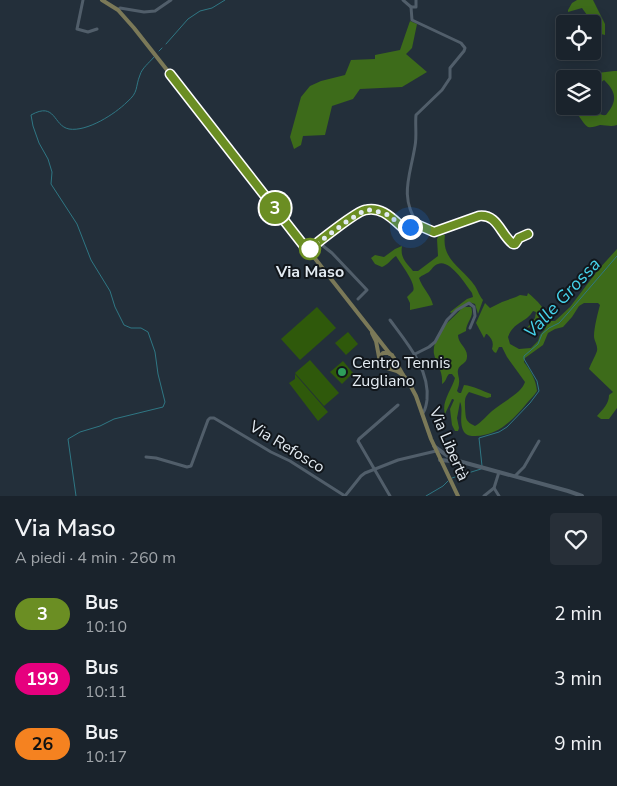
<!DOCTYPE html>
<html lang="it">
<meta charset="utf-8">
<style>
:root{--surface:#1a232c;--page:#272f38;--text:#f1f3f6;--muted:#9fa4a9;--line:#384048}
body{margin:0;font-family:"Nunito Sans",sans-serif;background:var(--page);color:var(--text);height:100vh;display:flex;flex-direction:column;font-size:19px;white-space:nowrap}
*{box-sizing:border-box;margin:0}
p{font-size:16px;color:var(--muted)}
.icon{flex:none;width:28px;height:28px;fill:none;stroke:currentColor;stroke-width:2;stroke-linecap:round;stroke-linejoin:round}
.map{position:relative;height:496px;overflow:hidden}
.panel{display:flex;flex-direction:column;background:var(--surface);flex:1}
.panel>*{flex:none}
.badge{padding:0 10px;border-radius:16px;font-size:18px;line-height:32px}
.fabs{position:absolute;left:556px;top:15px;display:grid;gap:10px}
.fabs a{display:grid;place-items:center;width:45px;height:45px;border-radius:5px;background:var(--surface);box-shadow:0 2px 12px #0003,0 0 0 1px var(--line);font-size:25px}
.you{position:absolute;width:25px;height:25px;margin:-12px;border:4px solid #fff;border-radius:50%;background:#1a73e8;box-shadow:0 0 0 8px #1a73e833}
.map>.badge{position:absolute;translate:-50% -50%;box-shadow:0 0 0 2px #fff}
.round{display:grid;place-items:center;flex:none;width:52px;height:52px;border-radius:5px;background:var(--page)}
.summary{display:flex;align-items:center;justify-content:space-between;height:85px;padding:0 15px}
h1{font-size:24px;font-weight:600;line-height:38px}
ul{padding:0;list-style:none}
li{display:flex;align-items:center;gap:15px;height:65px;padding:0 15px}
li div{flex:1}
li b{display:block;font-size:19px}
li em{font-style:normal}
li .badge{min-width:55px;font-weight:700;text-align:center}
.map>svg:first-child{display:block}
.green{fill:#2f590b}
.forest{fill:#3d6b1a;fill-rule:evenodd}
.lines{fill:none;stroke-linecap:round;stroke-linejoin:round}
.stream{stroke:#2f7784;stroke-width:1}
.minor{stroke:#515e6a;stroke-width:3}
.tertiary{stroke:#515e6a;stroke-width:4}
.secondary{stroke:#7b7958;stroke-width:4}
.line-casing{stroke:#fff;stroke-width:11}
.line{stroke:#6b8e23;stroke-width:8}
.walk{stroke:#e3ebf2;stroke-width:5;stroke-dasharray:0 9}
.stop-dot{fill:#fff;stroke:#6b8e23;stroke-width:2.5}
.leisure-dot{fill:#2e9e5b;stroke:#11161b;stroke-width:2}
.labels{text-anchor:middle;dominant-baseline:central;stroke-width:4;stroke-linejoin:round;paint-order:stroke}
.stop-label{font-size:16px;font-weight:bold;fill:#e3ebf2;stroke:#11161b}
.poi-label{font-size:16px;fill:#e3ebf2;stroke:#11161b;text-anchor:start}
.street-label{font-size:16px;fill:#e3ebf2;stroke:#11161b}
.water-label{font-size:18px;font-style:italic;fill:#46d3eb;stroke:#11161b}
</style>
<div class="map">
<svg width="617" height="496" viewBox="0 0 617 496">
<rect width="100%" height="100%" fill="#232f3a"/>
<g class="green">
<path d="M317,307L336,328L300,360L281,339Z"/>
<path d="M348,332L358,344L346,355L335,343Z"/>
<path d="M310,360L339,393L324,406L295,373Z"/>
<path d="M343,361L353,373L342,384L330,372Z"/>
<path d="M295,374L328,412L318,421L289,383L295,379Z"/>
</g>
<g class="forest">
<path d="M577,0H593L605,24V35L601,34C595,25 588,17 582,8L568,12V10L572,3Z"/>
<path d="M410,21L417,24L412,48L406,54L427,72L402,87L360,89L353,99L332,106L325,135L303,136L301,145L294,149L290,137L301,97L310,86L321,81L345,75L351,60L375,59V55L400,50Z"/>
<path d="M614,71H617V125C611,127 606,125 600,125C596,126 592,128 588,127C583,124 576,111 573,106H590C595,111 600,116 606,115C617,102 617,93 605,81L604,80L593,89L592,79H572L571,78L572,76Z"/>
<path d="M441,234L445,235C441,260 463,268 475,286C478,291 479,295 483,300L478,314L475,304L469,302L463,307H471C475,317 466,322 466,331L458,335C458,344 468,348 467,357C467,364 459,364 458,370C457,374 460,379 459,383C459,385 458,388 457,391L459,393H461L464,385C474,386 482,391 491,394V397L487,398L469,392C464,398 465,401 465,408C466,419 465,421 475,426C482,422 486,416 492,411C502,402 521,394 525,382L507,357L502,347H499L496,353L494,352L492,349C494,342 492,339 487,334H486L484,338L476,323L485,303L490,308L502,302L516,297L520,295L527,296L528,293C536,299 548,312 550,321H555L570,307L598,270L617,249V408L609,419H601L597,416C603,409 609,404 609,395L613,392L589,369C591,363 595,357 597,351C598,345 594,341 594,336C594,328 598,312 600,305L598,303H584L579,306L572,317L563,327L555,329L548,333L543,345L525,358L524,362C531,371 536,380 537,391C534,396 530,399 527,403C513,420 498,436 475,436C471,436 467,436 464,432C458,422 464,410 460,402L457,418L459,428L458,431H455L452,425L450,409L454,400L453,399H452L445,414C441,402 452,389 455,378L452,374H449C446,377 446,382 442,384C443,370 437,367 434,354C432,343 441,330 448,322C453,317 458,313 462,308L451,313L450,312L467,299L473,297L472,293C466,285 450,259 438,264C434,265 432,269 429,272C426,274 422,275 419,278C422,288 431,295 433,305L410,310V303L407,297C409,295 411,293 413,291C417,284 400,263 396,256C391,259 388,265 382,267L375,264L371,258L375,255L384,257L395,249L402,246C400,258 406,262 413,271H418L438,256L437,239L438,237ZM533,311L536,312L535,318L527,328L542,323L547,324L545,329L540,335L538,341L531,348L519,349L510,344L508,337C514,321 526,323 533,311Z"/>
</g>
<g class="lines">
<g class="stream">
<path d="M166,44L188,19L200,11L212,8L225,0"/>
<path d="M159,51L162,48"/>
<path d="M482,466L479,438L499,432L507,427L530,403L539,391L537,381L524,359V356L538,344L542,334L549,328L559,323L568,313L617,256"/>
<path d="M452,478L481,469"/>
<path d="M76,496L68,439L80,432L100,426L114,419L163,407L165,402L158,374L155,352L148,332L141,328H131L124,325L115,307L110,291L91,260L77,224L51,184L52,172L48,159L39,143L33,126L31,115C56,101 53,126 69,129C87,132 115,114 127,102C139,92 135,87 140,75C142,68 149,63 154,57"/>
<path d="M426,496L443,486L448,481"/>
</g>
<g class="minor">
<path d="M83,0L77,29L88,32L97,29"/>
<path d="M403,0L411,7H416V0"/>
<path d="M411,7L412,20L461,43L465,48L464,51L450,68V78L442,90L416,115C415,125 417,136 415,146C410,177 399,196 418,225"/>
<path d="M118,10L120,8L144,12L155,11L171,0"/>
<path d="M318,242L346,222L365,210L372,209L389,215L402,227L418,225L434,232C448,228 482,209 493,220C501,227 504,237 513,244H515L519,238L528,234"/>
<path d="M308,251L318,242L332,253L367,290L358,299"/>
<path d="M390,320C407,343 430,369 427,400C426,405 426,410 422,414"/>
<path d="M415,354L429,347L435,342L447,320L457,310L469,303L474,307L475,316L470,328"/>
<path d="M146,457L156,458L187,467L191,466L208,420L210,418H214L271,452L290,461L345,496"/>
<path d="M515,476L524,467L539,441"/>
<path d="M345,496L361,476L365,473L398,460L436,451"/>
<path d="M390,496L358,441L359,439L398,405"/>
<path d="M484,496L494,488"/>
<path d="M499,496L494,488L499,472"/>
</g>
<g class="tertiary">
<path d="M434,446L446,455L455,460L568,491L582,496"/>
<path d="M440,460L451,461L455,460"/>
</g>
<g class="secondary">
<path d="M102,0L118,10L134,28L390,354"/>
<path d="M372,333L376,341L379,357"/>
<path d="M394,358L393,364L387,368L381,366C378,361 378,357 383,353H388L392,355L403,375L408,381L416,396L431,439L458,496"/>
<path d="M387,368L397,371L403,375"/>
</g>
</g>
<g class="lines">
<g class="line-casing">
<path id="line" d="M170,74L308,251C315,244 357,211 365,210C381,206 392,218 402,227L418,225L434,232L479,216C498,214 500,234 513,244H515L519,238L528,234"/>
</g>
<use href="#line" class="line"/>
<path class="walk" d="M310,249L346,222L365,210H372L389,215L402,227H410"/>
</g>
<circle class="stop-dot" cx="310" cy="249" r="10"/>
<circle class="leisure-dot" cx="342" cy="372" r="5"/>
<g class="labels">
<g class="stop-label">
<text x="310" y="272">Via Maso</text>
</g>
<g class="poi-label">
<text x="352" y="363">Centro Tennis<tspan x="352" dy="18">Zugliano</tspan></text>
</g>
<g class="street-label">
<text transform="translate(449 444) rotate(67)">Via Libertà</text>
<text transform="translate(287 447) rotate(31)">Via Refosco</text>
</g>
<g class="water-label">
<text transform="translate(562 298) rotate(-47)">Valle Grossa</text>
</g>
</g>
</svg>
<div class="fabs">
<a><svg class="icon" aria-label="locate" viewBox="0 0 24 24"><circle cx="12" cy="12" r="6"/><path d="M12 2v4M12 18v4M2 12h4M18 12h4"/></svg></a>
<a><svg class="icon" aria-label="layers" viewBox="0 0 24 24"><path d="M12 4l9 5-9 5-9-5zM3 14l9 5 9-5"/></svg></a>
</div>
<div class="you" style="left:410px;top:227px"></div>
<b class="badge" style="left:275px;top:208px;background:#6b8e23;color:#fff">3</b>
</div>
<section class="panel">
<div class="summary"><div><h1>Via Maso</h1><p>A piedi · 4 min · 260 m</p></div><a class="round"><svg class="icon" aria-label="heart" viewBox="0 0 24 24"><path d="M12 20l-8-8c-3-5 5-10 8-4 3-6 11-1 8 4z"/></svg></a></div>
<ul>
<li><span class="badge" style="background:#6b8e23;color:#fff">3</span><div><b>Bus</b><p>10:10</p></div><em>2 min</em></li>
<li><span class="badge" style="background:#e6007e;color:#fff">199</span><div><b>Bus</b><p>10:11</p></div><em>3 min</em></li>
<li><span class="badge" style="background:#f58220;color:#111">26</span><div><b>Bus</b><p>10:17</p></div><em>9 min</em></li>
</ul>
</section>
